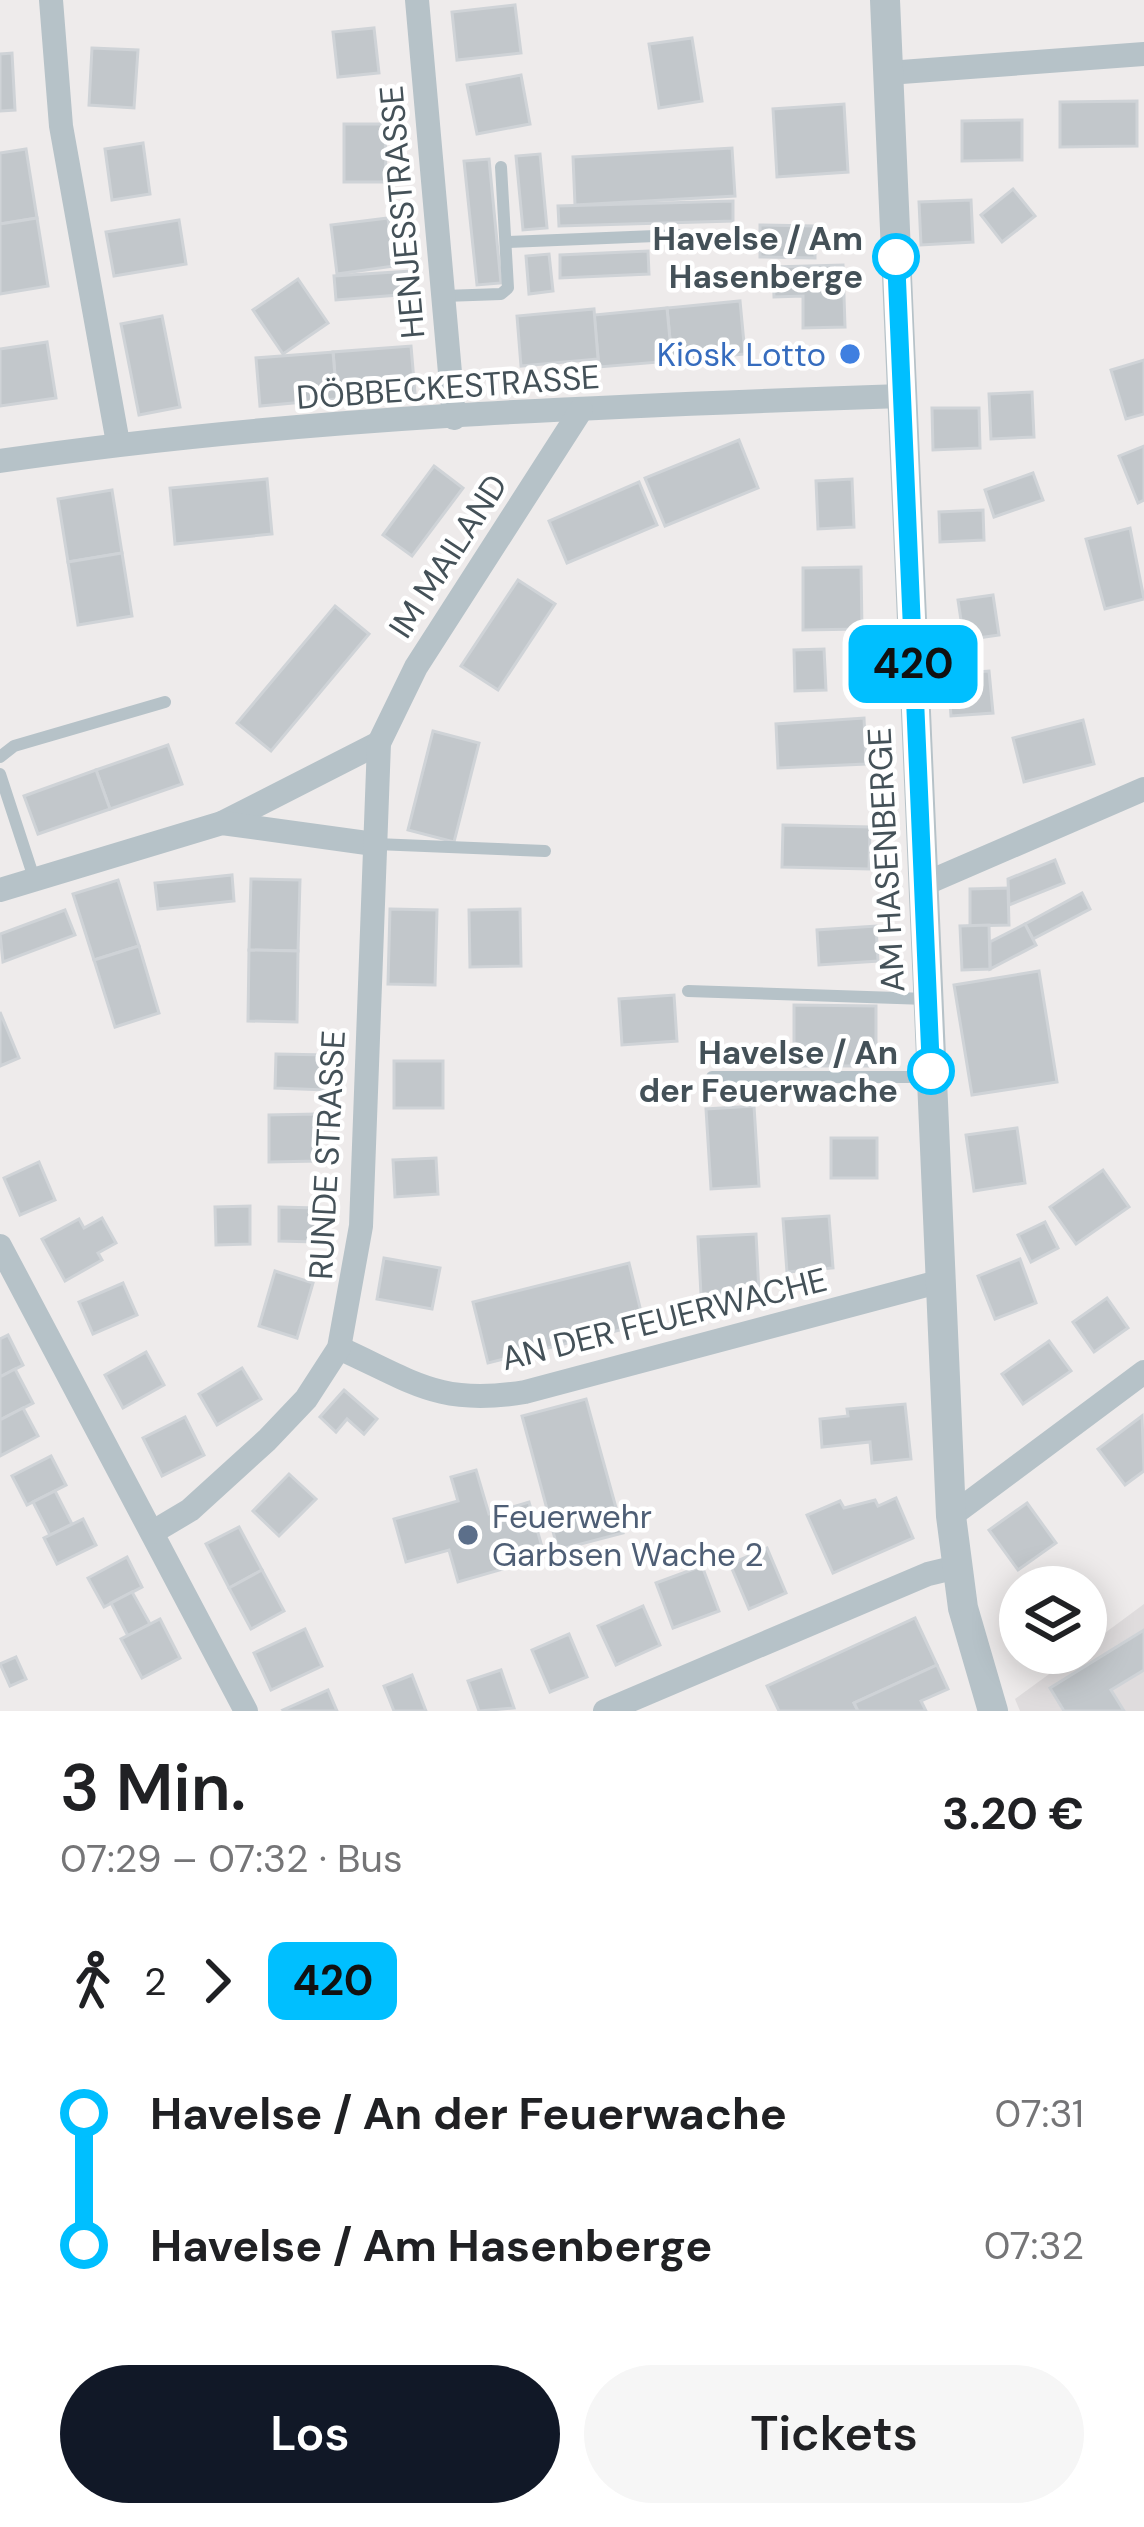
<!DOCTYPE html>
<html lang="de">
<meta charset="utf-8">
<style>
:root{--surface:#fff;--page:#f6f6f6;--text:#202124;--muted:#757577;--accent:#111827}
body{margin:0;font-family:"DM Sans",sans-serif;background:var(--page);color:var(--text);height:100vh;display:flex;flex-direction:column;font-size:45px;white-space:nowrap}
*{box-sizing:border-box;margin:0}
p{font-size:39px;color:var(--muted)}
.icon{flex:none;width:66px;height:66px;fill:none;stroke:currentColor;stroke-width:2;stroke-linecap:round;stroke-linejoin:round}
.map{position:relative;height:1711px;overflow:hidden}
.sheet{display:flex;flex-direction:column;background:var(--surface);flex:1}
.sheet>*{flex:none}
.badge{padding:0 24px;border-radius:18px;font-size:42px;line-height:78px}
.tools{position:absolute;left:999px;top:1566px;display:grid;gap:24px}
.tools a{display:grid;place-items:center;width:108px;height:108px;border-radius:50%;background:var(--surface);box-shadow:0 6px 30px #0003;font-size:60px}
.map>.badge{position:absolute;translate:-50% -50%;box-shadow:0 0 0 6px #fff}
.legs{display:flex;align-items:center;gap:18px;height:132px;padding:0 60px;font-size:39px}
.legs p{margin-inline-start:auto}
.head{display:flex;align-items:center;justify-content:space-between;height:204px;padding:0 60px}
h1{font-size:66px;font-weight:600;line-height:90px}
.action{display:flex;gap:24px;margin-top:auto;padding:24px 60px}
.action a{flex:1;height:138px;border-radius:72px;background:var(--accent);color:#fff;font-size:48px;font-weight:600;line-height:138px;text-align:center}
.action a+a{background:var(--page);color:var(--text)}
ul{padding:0 60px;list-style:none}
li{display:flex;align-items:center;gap:42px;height:132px;font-size:45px}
li i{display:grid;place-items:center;width:18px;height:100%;margin:0 15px;background:currentColor}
li i::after{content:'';width:30px;height:30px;margin:-15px;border:9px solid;border-radius:50%;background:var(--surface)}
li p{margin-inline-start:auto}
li:first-child i{background:linear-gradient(#0000 50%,currentColor 0)}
li:last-child i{background:linear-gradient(currentColor 50%,#0000 0)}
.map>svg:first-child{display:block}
.education{fill:#dfdcdd}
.building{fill:#c2c7cb;stroke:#cfd3d7;stroke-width:3}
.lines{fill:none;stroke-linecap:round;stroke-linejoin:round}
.service{stroke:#b6c2c8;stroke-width:12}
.minor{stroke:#b6c2c8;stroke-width:24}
.tertiary{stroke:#b6c2c8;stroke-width:30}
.line-1-casing{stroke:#fff;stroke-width:27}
.line-1{stroke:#00bfff;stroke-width:18}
.stop-1-dot{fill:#fff;stroke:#00bfff;stroke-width:6}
.shop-dot{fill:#3f7fe0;stroke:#fff;stroke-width:4.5}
.service-dot{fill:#5c6f8a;stroke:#fff;stroke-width:4.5}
.labels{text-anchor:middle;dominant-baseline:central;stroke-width:9;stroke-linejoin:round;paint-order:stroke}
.street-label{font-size:33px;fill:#445158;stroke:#fff}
.stop-label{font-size:33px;font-weight:bold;fill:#445158;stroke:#fff;text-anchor:end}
.shop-label{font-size:33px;fill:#366cbe;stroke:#fff;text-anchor:end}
.service-label{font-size:33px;fill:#4e5e75;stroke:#fff;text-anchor:start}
</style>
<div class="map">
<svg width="1144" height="1711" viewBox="0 0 1144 1711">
<rect width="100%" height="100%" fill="#eeebeb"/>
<path class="education" d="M1144,1604V1711H1020L1015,1699L1078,1653H1086V1647Z"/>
<g class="building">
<path d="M515,5L521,53L457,60L452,12Z"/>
<path d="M374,28L379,73L338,77L333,32Z"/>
<path d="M692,38L702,101L659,108L649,44Z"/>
<path d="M92,48L138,50L134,108L89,105Z"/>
<path d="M12,53L15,110L0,111V54Z"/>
<path d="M521,75L530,124L477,134L467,85Z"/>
<path d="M1137,101V146L1060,147V102Z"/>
<path d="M844,104L848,172L777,177L773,109Z"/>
<path d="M1022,120V160L962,161V121Z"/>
<path d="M344,124H385L386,182H344Z"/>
<path d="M143,143L150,194L112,200L105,149Z"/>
<path d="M732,148L735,196L575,205L573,157Z"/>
<path d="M26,149L37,218L0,224V153Z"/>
<path d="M540,154L547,228L523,230L516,156Z"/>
<path d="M489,159L501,283L477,285L464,161Z"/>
<path d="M1013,189L1035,216L1002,242L981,215Z"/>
<path d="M971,200L973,242L921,245L919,202Z"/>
<path d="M733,201V221L559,226L558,206Z"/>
<path d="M37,218L48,286L0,294V224Z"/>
<path d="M388,218L394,266L337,274L331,225Z"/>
<path d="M179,220L186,264L114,276L106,232Z"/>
<path d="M760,225L815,226V258L760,257Z"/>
<path d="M648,251L649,274L560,278V255Z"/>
<path d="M549,254L553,291L529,294L526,256Z"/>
<path d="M843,265L845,327L803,328V296L774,297L773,267Z"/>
<path d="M410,271L411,294L336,300L334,276Z"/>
<path d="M298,279L328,323L283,354L253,310Z"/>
<path d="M740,301L745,354L672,361L667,308Z"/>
<path d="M667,308L672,361L599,367L594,315Z"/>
<path d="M594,309L598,359L521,366L517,316Z"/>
<path d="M162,316L180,407L139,415L121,324Z"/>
<path d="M47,342L56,398L0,406V349Z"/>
<path d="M411,346L415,393L337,399L333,352Z"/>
<path d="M333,352L337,399L260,406L256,358Z"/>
<path d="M1144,360V414L1126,419L1111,370Z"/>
<path d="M1032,392L1034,437L991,439L989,394Z"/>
<path d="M932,408H979L980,448L933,450Z"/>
<path d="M739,440L758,488L665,526L645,478Z"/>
<path d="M1144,446V500L1138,503L1119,456Z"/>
<path d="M434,466L463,488L412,556L383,535Z"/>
<path d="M1033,473L1043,500L994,517L985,490Z"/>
<path d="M267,479L272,534L175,544L170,488Z"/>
<path d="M852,479L854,527L818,529L816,481Z"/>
<path d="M639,482L657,525L567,563L549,521Z"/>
<path d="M112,490L122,553L68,562L58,499Z"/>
<path d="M983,510L984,540L940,542L939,512Z"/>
<path d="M1130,528L1144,599L1105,609L1086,539Z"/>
<path d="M122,553L132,616L78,625L68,562Z"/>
<path d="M861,567L862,629L803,630V568Z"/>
<path d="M518,580L555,604L498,690L461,666Z"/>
<path d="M993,595L999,635L964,640L958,600Z"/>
<path d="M335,606L369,634L271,751L237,723Z"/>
<path d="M824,649L826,690L795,691L794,650Z"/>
<path d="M989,671L993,713L951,716L948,674Z"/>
<path d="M864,718L866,764L778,768L776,724Z"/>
<path d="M1083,720L1094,764L1024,782L1013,738Z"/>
<path d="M433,731L479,743L454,842L408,830Z"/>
<path d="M168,745L182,784L110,809L96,770Z"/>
<path d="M96,770L110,809L38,834L24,796Z"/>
<path d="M783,825L870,827L869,869L782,867Z"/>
<path d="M1055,860L1064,883L1009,905L1008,879Z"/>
<path d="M232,875L234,901L158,909L155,883Z"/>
<path d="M251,879L300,880L298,951L249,950Z"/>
<path d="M118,880L139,946L94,960L73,894Z"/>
<path d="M1008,888L1009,925L970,926V889Z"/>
<path d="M1082,893L1090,909L1033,939L1025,924Z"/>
<path d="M390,909L437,910L435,985L388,984Z"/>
<path d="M520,909L521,966L470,967L469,910Z"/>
<path d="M65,910L75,935L3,962L0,934Z"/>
<path d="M1025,924L1036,945L990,969V942Z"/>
<path d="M989,925L990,969L962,970L960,926Z"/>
<path d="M876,926L878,961L819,965L817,930Z"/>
<path d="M139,946L159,1013L115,1027L94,960Z"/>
<path d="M249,950L298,951L297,1022L248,1021Z"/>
<path d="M1039,971L1057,1082L972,1095L954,985Z"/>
<path d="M674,995L677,1041L622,1045L619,999Z"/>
<path d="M794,1005L876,1006V1066H794Z"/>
<path d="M0,1012L19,1058L0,1066Z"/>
<path d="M276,1054L328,1055L326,1090L275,1088Z"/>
<rect x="394" y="1061" width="49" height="47"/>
<path d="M754,1106L759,1186L711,1189L706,1109Z"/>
<path d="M317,1114L318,1161L269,1162V1115Z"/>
<path d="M1017,1128L1025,1183L974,1191L966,1135Z"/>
<rect x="831" y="1138" width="46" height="40"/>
<path d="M436,1158L438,1194L395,1197L393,1160Z"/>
<path d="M39,1162L55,1200L20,1215L4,1178Z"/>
<path d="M1103,1170L1129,1207L1076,1244L1050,1207Z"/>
<path d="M250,1206V1244L216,1245L215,1207Z"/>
<path d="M279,1207L316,1208L315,1242L279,1241Z"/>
<path d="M829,1216L833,1268L787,1272L783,1219Z"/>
<path d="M102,1218L116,1243L98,1253L102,1260L65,1281L42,1239L79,1219L84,1228Z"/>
<path d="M1045,1222L1058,1248L1031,1262L1018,1235Z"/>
<path d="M756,1234L759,1293L701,1295L698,1237Z"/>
<path d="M384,1258L440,1268L432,1309L377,1299Z"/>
<path d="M1020,1259L1036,1303L995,1319L978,1276Z"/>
<path d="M629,1263L644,1324L488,1363L473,1302Z"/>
<path d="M275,1271L313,1283L297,1338L259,1326Z"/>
<path d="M123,1283L137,1315L93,1334L79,1302Z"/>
<path d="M1107,1298L1128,1328L1094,1352L1073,1322Z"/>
<path d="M8,1335L23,1365L0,1377V1339Z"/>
<path d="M1049,1341L1071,1371L1023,1404L1002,1374Z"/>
<path d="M146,1352L164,1385L123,1408L105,1375Z"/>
<path d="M242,1368L261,1399L217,1425L199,1394Z"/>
<path d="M15,1369L33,1403L0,1420V1377Z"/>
<path d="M344,1390L377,1419L364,1434L347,1419L336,1432L320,1417Z"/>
<path d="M586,1399L623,1533L558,1550L522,1416Z"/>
<path d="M905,1404L911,1459L872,1463L870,1442L822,1447L820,1419L848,1416L847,1409Z"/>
<path d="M23,1408L38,1436L0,1456V1420Z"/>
<path d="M1142,1416L1144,1471L1125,1485L1098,1449Z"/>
<path d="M185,1417L204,1455L162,1476L143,1438Z"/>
<path d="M51,1456L66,1485L27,1505L12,1476Z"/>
<path d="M476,1470L489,1514L529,1502L545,1557L458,1582L449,1550L406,1562L394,1519L458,1501L451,1477Z"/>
<path d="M289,1474L316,1499L279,1536L253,1511Z"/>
<path d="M55,1491L72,1524L50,1535L33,1502Z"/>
<path d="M896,1498L913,1538L833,1573L807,1515L840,1501L844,1508L875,1500L878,1506Z"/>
<path d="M1027,1503L1056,1543L1018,1570L989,1530Z"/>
<path d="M83,1519L96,1545L57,1564L44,1538Z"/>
<path d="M239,1527L262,1570L229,1588L206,1544Z"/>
<path d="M767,1548L786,1593L749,1609L730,1564Z"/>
<path d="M127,1557L142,1587L104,1607L88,1578Z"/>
<path d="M702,1566L719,1611L673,1628L656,1583Z"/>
<path d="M262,1570L284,1611L251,1629L229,1588Z"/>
<path d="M132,1592L150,1624L128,1636L111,1603Z"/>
<path d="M643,1606L660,1645L616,1665L598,1626Z"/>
<path d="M915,1618L937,1665L854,1703L858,1711H779L767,1686Z"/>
<path d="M160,1619L180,1658L142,1678L121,1639Z"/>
<path d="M305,1629L322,1666L271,1690L254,1653Z"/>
<path d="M1144,1630V1670L1111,1690L1124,1711H1064L1050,1688Z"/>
<path d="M569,1634L587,1677L550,1692L532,1650Z"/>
<path d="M16,1657L26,1679L10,1686L0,1664Z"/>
<path d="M937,1665L948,1689L921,1701L926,1711H858L854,1703Z"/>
<path d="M501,1670L514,1708L479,1711L468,1681Z"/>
<path d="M412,1675L426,1711H394L384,1686Z"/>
<path d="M328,1690L337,1711H284L283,1710Z"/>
</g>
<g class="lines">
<g class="service">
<path d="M508,242L680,235"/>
<path d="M444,296L501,294L508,288L501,167"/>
<path d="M0,757L14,746L165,702"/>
<path d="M0,774L34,878"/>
<path d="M376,844L545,851"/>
<path d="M688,991L927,999"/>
<path d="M712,1077H931"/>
</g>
<g class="minor">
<path d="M51,0L61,126L118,443"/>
<path d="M417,0L454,418"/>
<path d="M888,73L1144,54"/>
<path d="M0,461C297,417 602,406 902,396"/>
<path d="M222,823L379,743"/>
<path d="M922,885L1144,789"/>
<path d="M0,890L222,823L374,844"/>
<path d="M0,1246L246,1711"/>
<path d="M339,1348C414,1382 439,1406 525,1392L942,1281"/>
<path d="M951,1516L1144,1372"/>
<path d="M153,1532L190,1510L267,1440L306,1399L339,1348L361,1226L379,743L416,667L581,410"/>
<path d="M605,1711L928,1574L957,1567"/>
</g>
<path class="tertiary" d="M885,0L951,1516L963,1608L993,1711"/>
</g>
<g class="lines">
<g class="line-1-casing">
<path id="line-1" d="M896,257L931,1071"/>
</g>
<use href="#line-1" class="line-1"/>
</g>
<g class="stop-1-dot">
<circle cx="896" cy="257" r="21"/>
<circle cx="931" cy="1071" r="21"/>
</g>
<circle class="shop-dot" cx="850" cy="354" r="12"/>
<circle class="service-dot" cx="468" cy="1535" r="12"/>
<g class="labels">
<g class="street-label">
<text transform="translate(402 212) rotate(-95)">HENJESSTRASSE</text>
<text transform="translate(448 387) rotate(-4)">DÖBBECKESTRASSE</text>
<text transform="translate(448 556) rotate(-57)">IM MAILAND</text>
<text transform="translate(886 860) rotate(-93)">AM HASENBERGE</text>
<text transform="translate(327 1155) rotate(-87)">RUNDE STRASSE</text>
<text transform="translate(664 1319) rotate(-14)">AN DER FEUERWACHE</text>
</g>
<g class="stop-label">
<text x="863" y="238">Havelse / Am<tspan x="863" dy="38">Hasenberge</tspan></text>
<text x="898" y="1052">Havelse / An<tspan x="898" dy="38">der Feuerwache</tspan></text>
</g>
<g class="shop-label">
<text x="826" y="354">Kiosk Lotto</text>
</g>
<g class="service-label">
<text x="492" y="1516">Feuerwehr<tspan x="492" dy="38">Garbsen Wache 2</tspan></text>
</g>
</g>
</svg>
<div class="tools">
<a><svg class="icon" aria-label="layers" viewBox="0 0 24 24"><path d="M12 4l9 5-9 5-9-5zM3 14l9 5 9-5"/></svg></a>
</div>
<b class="badge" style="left:913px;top:664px;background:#00bfff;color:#111">420</b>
</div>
<section class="sheet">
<div class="head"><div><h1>3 Min.</h1><p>07:29 – 07:32 · Bus</p></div><b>3.20 €</b></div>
<div class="legs"><svg class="icon" aria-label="walk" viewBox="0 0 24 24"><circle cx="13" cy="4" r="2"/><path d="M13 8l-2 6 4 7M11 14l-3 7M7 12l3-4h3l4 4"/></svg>2<svg class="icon" aria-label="forward" viewBox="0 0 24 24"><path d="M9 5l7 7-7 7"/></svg><b class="badge" style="background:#00bfff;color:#111">420</b></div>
<ul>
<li><i style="color:#00bfff"></i><b>Havelse / An der Feuerwache</b><p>07:31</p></li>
<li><i style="color:#00bfff"></i><b>Havelse / Am Hasenberge</b><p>07:32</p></li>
</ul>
<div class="action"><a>Los</a><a>Tickets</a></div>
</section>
